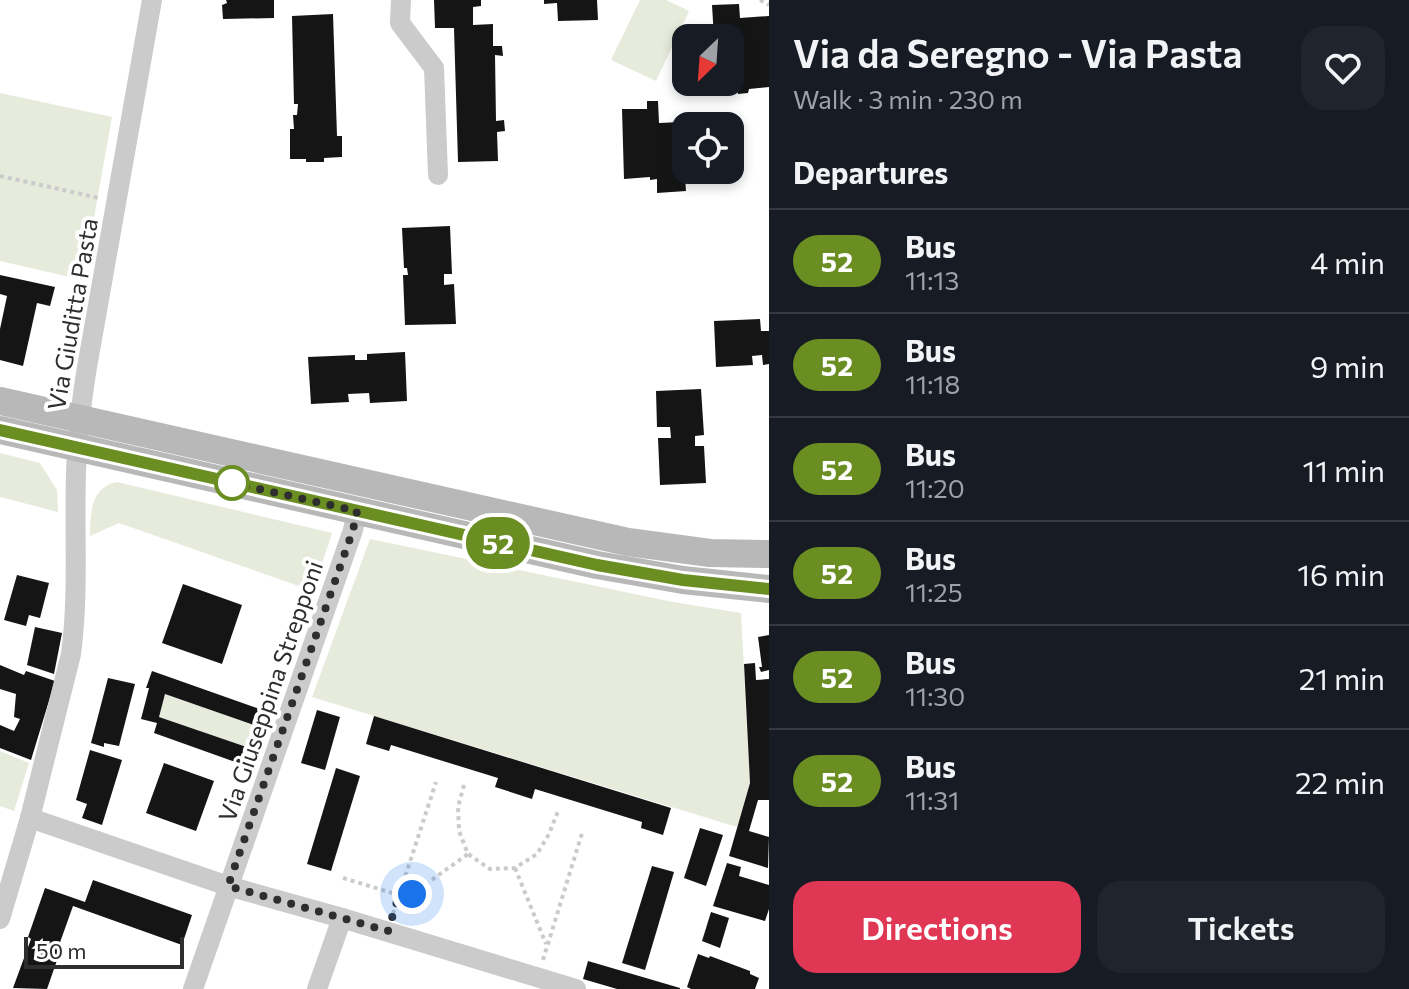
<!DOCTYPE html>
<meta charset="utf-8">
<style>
:root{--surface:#171b24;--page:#20242c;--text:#f1f3f6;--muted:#9ea1a6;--line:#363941;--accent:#df3754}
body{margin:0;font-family:Commissioner,sans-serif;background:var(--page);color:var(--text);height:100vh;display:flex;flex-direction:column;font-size:30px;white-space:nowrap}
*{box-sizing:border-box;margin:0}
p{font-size:26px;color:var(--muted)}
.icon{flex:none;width:44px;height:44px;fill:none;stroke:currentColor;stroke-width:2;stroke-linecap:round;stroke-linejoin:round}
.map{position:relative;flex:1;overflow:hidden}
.drawer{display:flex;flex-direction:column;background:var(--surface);width:640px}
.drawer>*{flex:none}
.badge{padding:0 16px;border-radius:26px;font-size:28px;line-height:52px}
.needle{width:52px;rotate:205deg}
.controls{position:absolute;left:672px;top:24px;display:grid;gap:16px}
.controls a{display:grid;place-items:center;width:72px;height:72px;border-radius:16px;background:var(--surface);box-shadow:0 4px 12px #0003;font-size:40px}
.scale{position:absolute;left:24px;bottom:20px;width:160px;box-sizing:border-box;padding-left:8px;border:4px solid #2e2e2e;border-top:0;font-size:22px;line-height:28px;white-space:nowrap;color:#2e2e2e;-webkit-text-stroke:6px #fff;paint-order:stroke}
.you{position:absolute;width:40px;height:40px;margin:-20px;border:6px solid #fff;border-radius:50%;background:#1a73e8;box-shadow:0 0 0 12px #1a73e833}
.map>.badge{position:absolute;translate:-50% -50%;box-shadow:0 0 0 4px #fff}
h2{padding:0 24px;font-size:30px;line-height:72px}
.round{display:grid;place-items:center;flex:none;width:84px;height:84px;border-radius:24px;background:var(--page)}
.headline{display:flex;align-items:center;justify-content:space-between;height:136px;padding:0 24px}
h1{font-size:38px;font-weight:600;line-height:60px}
.button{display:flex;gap:16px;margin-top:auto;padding:16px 24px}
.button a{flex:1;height:92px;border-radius:24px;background:var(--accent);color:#fff;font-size:32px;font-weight:600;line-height:92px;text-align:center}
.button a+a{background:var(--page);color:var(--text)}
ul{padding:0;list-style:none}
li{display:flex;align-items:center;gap:24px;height:104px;padding:0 24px;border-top:2px solid var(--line)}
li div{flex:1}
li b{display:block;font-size:30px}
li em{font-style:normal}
li .badge{min-width:88px;font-weight:700;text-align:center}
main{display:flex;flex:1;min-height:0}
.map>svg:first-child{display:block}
.green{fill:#e6ebdc}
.building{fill:#151515}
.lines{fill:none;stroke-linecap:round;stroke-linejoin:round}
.path{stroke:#cbcbcb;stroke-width:4;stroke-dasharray:4 4;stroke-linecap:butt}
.minor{stroke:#cbcbcb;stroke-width:20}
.secondary{stroke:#b8b8b8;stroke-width:28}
.line-casing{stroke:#fff;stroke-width:18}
.line{stroke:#6b8e23;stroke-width:12}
.walk{stroke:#2e2e2e;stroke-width:8;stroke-dasharray:0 14.4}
.stop-dot{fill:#fff;stroke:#6b8e23;stroke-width:4}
.labels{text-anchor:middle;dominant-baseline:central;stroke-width:8;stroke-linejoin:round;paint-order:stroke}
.street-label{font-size:24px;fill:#2e2e2e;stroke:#fff}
</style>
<main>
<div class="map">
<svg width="769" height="989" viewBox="0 0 769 989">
<rect width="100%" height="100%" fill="#fff"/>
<g class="green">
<path d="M640,0H666L689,11L656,81L611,60Z"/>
<path d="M0,93L112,117L83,280L0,261Z"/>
<path d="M0,453L40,463L57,490L58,512L0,497Z"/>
<path d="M117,482L332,533L313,591L119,523L90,536C90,514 91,487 117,482Z"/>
<path d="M370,539L673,602L741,613L750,783L737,827L312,697Z"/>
<path d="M165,694L265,729L258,751L159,717Z"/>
<path d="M0,751L29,763L14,811L0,806Z"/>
</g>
<g class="building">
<path d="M226,0H274V18L223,19L222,5L227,3Z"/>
<path d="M434,0H481V6L473,7V25L493,24V46H502L503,56L495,55L496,121L504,120L505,131L497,132L498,161L458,162L454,28H435Z"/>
<path d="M544,0H597L598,20L558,21L557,3L544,4Z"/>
<path d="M739,4L740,18L769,16V87L749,89L748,93L738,94L736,73H730V38H714L712,5Z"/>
<path d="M333,14L337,136H342V157L324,158V162H306V159H290V129H294L293,115H297L298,104H294L292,16Z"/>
<path d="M647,101H658L659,123L681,122L686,191L657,193V179L650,180V177L624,179L622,109H647Z"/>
<path d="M450,226L452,274H444V285L454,284L456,324L405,325L403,275H408L407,268H404L402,228Z"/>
<path d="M0,275L55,287L50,306L37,303L23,366L0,360V329L7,296L0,294Z"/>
<path d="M760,319L761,331H769V364L763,365L762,355L752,356L753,365L716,367L714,321Z"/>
<path d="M405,352L407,401L370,403L369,393L348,394L349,402L311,404L308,357L355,355V360H367V354Z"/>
<path d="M701,389L704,435L695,436V446H704L706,483L660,485L658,438H671L670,427H657L656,391Z"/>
<path d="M17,575L49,583L40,618L29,615L26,626L4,620Z"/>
<path d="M183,584L242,605L222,664L162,643Z"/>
<path d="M35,627L62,633L54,674L27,665Z"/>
<path d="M769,635V670L761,672L759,667H762L758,637Z"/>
<path d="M755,663L756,680L769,679V800H758L749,831L769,837L768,868L729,856L750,783L744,664Z"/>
<path d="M0,665L24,675L26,671L55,681L31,760L0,748V725L14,731L20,719L14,717L16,694L0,689Z"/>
<path d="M152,671L271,713L265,729L165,694L159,717L258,751L252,768L154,733L157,723L141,719L149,688H146Z"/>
<path d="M108,678L135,684L119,746L104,743V747L91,743Z"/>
<path d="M317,710L340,717L325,770L301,763Z"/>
<path d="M374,716L671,808L663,835L641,828L642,822L535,789L532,799L495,787L498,778L391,745L389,751L366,744Z"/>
<path d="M90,750L122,760L102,825L82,818L87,804L76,800Z"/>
<path d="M164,763L214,781L196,831L146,813Z"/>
<path d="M336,768L360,776L331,871L307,864Z"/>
<path d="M700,828L723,835L706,886L684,878Z"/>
<path d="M727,863L741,867L739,876L769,885V909L765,921L713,906Z"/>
<path d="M652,866L674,872L645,970L622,963Z"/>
<path d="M93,880L192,915L182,945L73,906L58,948L61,949L47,989L13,988L31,939L28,937L45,888L85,902Z"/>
<path d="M711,912L729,918L720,948L702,941Z"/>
<path d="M698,954L709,958L710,956L750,971V974L759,978L755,989H691L687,987Z"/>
<path d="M588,961L680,988V989H617L583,979Z"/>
</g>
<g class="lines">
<g class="path">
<path d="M760,0L769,5"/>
<path d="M0,176L99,198"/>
<path d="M464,785L458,807L459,831L468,854L490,869L515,868L537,854L549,834L558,811"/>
<path d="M515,868L546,944"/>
<path d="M343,878L399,895L412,894L468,854"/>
<path d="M393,914L436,782"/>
<path d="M543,960L583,830"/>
</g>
<g class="minor">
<path d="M401,0L400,23L434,68L438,175"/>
<path d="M30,818L228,886L342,918L576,989"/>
<path d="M0,919L30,818L71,654C79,594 74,533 76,473C77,439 81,406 86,373L152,0"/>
<path d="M193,989L353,530L357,511"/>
<path d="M317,989L342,918"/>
</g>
<g class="secondary">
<path d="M0,401L628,542L710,553L769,554"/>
<path d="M0,430L597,565L683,580L769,589"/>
</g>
</g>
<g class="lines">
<g class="line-casing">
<path id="line" d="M0,430L597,565L683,580L769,589"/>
</g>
<use href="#line" class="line"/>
<path class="walk" d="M232,483L357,511L353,530L228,886L388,931L399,895L412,894"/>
</g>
<circle class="stop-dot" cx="232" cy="483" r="16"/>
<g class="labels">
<g class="street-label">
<text transform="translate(72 314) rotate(-80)">Via Giuditta Pasta</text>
<text transform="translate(270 691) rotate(-71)">Via Giuseppina Strepponi</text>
</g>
</g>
</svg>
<div class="controls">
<a><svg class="needle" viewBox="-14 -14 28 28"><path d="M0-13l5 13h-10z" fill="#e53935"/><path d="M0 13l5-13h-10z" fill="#9ea1a6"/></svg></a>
<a><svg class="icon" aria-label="locate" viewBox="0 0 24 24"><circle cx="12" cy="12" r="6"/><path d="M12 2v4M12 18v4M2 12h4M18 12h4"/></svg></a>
</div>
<div class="scale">50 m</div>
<div class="you" style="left:412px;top:894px"></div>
<b class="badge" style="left:498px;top:543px;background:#6b8e23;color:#fff">52</b>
</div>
<section class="drawer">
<div class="headline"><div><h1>Via da Seregno - Via Pasta</h1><p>Walk · 3 min · 230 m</p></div><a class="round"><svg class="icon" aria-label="heart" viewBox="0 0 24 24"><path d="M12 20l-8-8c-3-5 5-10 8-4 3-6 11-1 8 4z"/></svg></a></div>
<h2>Departures</h2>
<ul>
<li><span class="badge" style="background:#6b8e23;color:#fff">52</span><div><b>Bus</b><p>11:13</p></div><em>4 min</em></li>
<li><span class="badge" style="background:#6b8e23;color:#fff">52</span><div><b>Bus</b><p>11:18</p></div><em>9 min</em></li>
<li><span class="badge" style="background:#6b8e23;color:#fff">52</span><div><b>Bus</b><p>11:20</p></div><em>11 min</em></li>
<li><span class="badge" style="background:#6b8e23;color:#fff">52</span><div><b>Bus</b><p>11:25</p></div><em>16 min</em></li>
<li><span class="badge" style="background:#6b8e23;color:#fff">52</span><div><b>Bus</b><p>11:30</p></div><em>21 min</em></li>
<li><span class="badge" style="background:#6b8e23;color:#fff">52</span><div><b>Bus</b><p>11:31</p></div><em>22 min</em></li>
</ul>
<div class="button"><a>Directions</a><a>Tickets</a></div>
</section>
</main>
